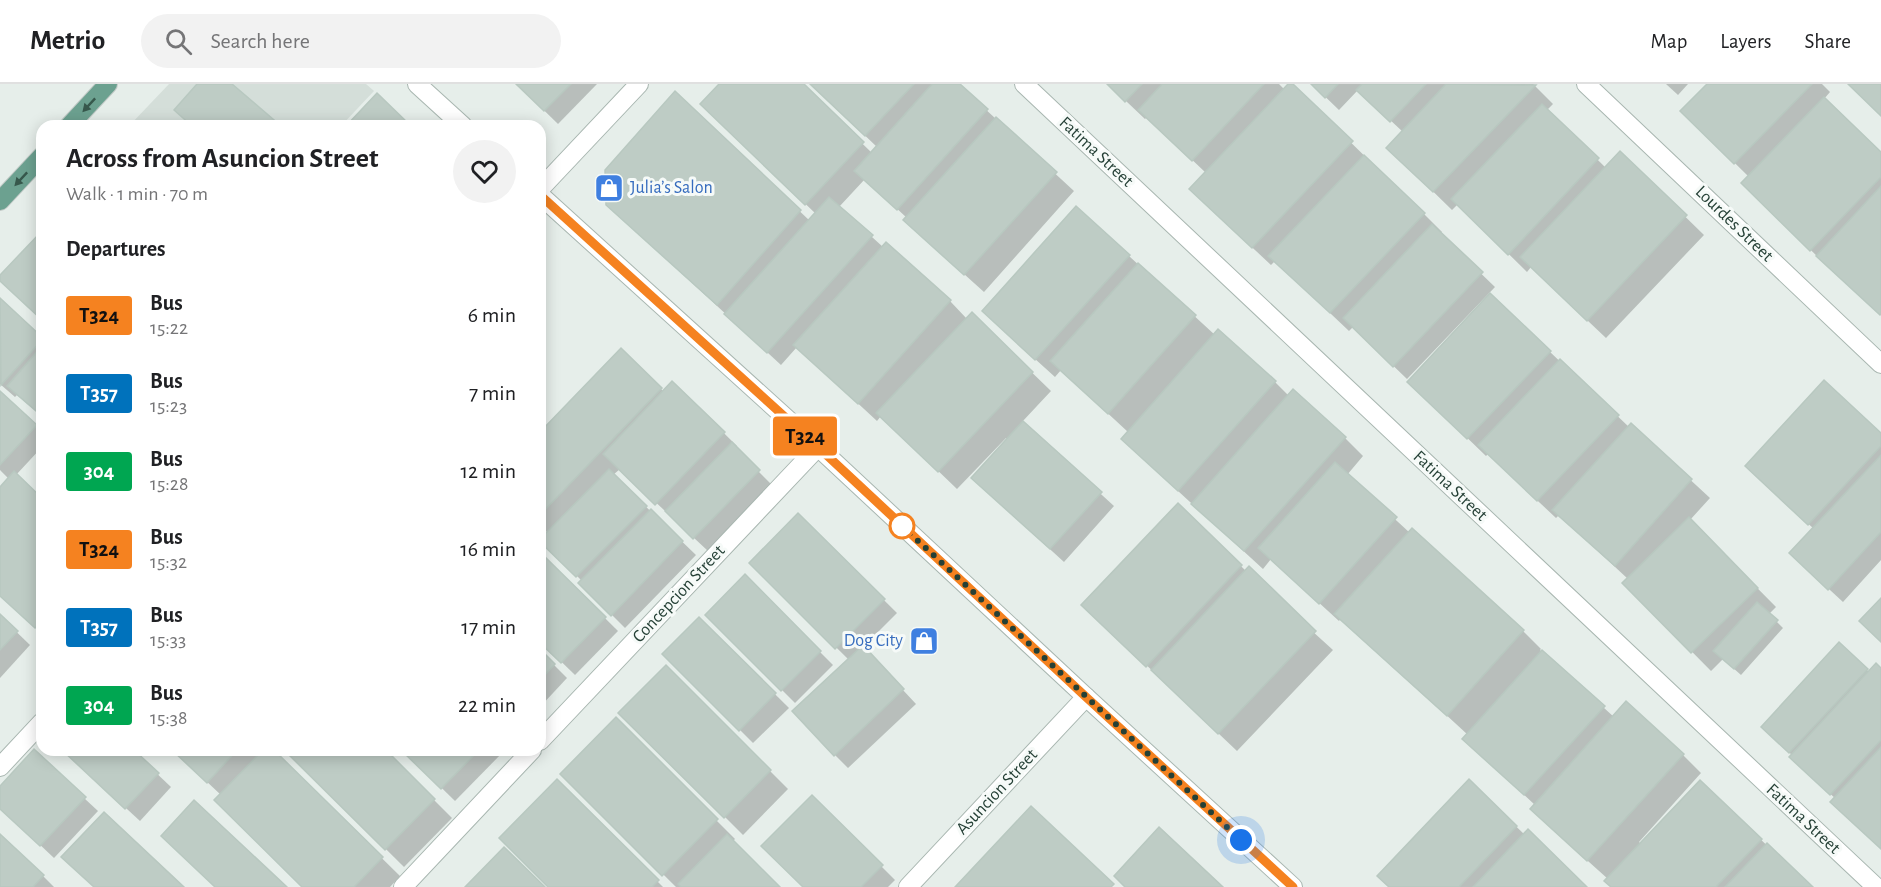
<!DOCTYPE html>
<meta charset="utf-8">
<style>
:root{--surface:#fff;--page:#f2f2f2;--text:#202124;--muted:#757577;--line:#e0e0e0}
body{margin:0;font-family:"Alegreya Sans",sans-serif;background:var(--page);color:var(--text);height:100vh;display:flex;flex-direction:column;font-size:22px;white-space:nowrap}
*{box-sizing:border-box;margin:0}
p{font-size:20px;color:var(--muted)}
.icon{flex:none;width:33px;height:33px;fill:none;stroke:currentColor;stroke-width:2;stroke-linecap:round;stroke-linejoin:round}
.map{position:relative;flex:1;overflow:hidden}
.details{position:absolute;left:36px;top:36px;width:510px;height:636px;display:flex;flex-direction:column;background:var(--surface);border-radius:18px;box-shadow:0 3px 15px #0003}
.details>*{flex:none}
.badge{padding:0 12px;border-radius:4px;font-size:21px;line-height:39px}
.you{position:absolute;width:30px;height:30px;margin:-15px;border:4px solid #fff;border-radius:50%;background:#1a73e8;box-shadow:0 0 0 9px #1a73e833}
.map>.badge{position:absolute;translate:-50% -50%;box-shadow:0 0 0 3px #fff}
h2{padding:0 30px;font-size:22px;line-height:54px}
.round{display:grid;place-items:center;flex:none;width:63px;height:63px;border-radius:32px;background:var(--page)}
.summary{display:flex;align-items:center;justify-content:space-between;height:102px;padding:0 30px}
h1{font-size:28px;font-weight:700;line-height:45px}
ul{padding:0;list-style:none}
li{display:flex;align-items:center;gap:18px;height:78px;padding:0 30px}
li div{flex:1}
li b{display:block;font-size:22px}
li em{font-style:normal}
li .badge{min-width:66px;font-weight:700;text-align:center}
header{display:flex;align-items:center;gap:36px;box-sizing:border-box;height:84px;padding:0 30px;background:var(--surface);border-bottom:2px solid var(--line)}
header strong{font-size:28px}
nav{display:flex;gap:33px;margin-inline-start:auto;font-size:21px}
.search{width:420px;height:54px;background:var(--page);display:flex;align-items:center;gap:15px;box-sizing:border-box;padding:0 21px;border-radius:33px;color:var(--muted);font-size:22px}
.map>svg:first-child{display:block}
.built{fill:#d4ded9}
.shadow{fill:#0003}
.building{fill:#beccc5;stroke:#b8c8c0;stroke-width:1.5}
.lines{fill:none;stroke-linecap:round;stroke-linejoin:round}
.minor-casing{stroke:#a8b6b0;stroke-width:20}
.major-casing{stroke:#c2cac7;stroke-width:20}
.minor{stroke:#fff;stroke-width:18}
.major{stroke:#6ca190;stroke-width:18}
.oneway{fill:#37584c}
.line-casing{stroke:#fff;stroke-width:14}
.line{stroke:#f58220;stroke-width:9}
.walk{stroke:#254036;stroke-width:6;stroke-dasharray:0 10.8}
.stop-dot{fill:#fff;stroke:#f58220;stroke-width:3}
.labels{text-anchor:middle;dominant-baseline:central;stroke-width:6;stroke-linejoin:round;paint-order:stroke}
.street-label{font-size:18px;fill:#254036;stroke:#f6faf8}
.shop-label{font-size:18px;fill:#366cbe;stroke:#f6faf8;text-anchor:start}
</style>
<header>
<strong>Metrio</strong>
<div class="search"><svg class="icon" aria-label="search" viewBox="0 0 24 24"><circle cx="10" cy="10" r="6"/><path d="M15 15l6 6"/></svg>Search here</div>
<nav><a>Map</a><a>Layers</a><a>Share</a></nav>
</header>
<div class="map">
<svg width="1881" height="803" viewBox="0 0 1881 803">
<rect width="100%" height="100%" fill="#e6eeea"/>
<path class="built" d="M169,0H366L374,7L341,42H129Z"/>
<g class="shadow">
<path d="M517,0H597L558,40Z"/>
<path d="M721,0H801L872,69L877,63L811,0H958L1074,107L984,208L924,154L907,134L865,95L839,123L883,163L950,217L967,235L972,230L1051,307L1022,338L1114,422L1064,478L986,407L1008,356L1006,354L957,405L881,332L877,337L797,263L781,281L627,139L675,9L810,137L816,130L720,38Z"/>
<path d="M1108,0H1279L1285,6L1291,0L1424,130L1442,148L1440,150L1495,203L1407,295L1353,243L1349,247L1275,177L1271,181L1209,123L1206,89L1147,33L1145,35Z"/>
<path d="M1312,0H1533L1553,20L1547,26L1606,84L1620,69L1704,151L1606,254L1531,183L1527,188L1458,120L1452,126L1407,82L1403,48L1358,6L1339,26Z"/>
<path d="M1666,0H1688L1678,11Z"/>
<path d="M1709,0H1822L1830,8L1824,15L1881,70V231L1829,184L1743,99L1749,93L1682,27Z"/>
<path d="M1129,172L1215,251L1275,298L1289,312L1345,354L1363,372L1347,391L1410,449L1523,547L1541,565L1540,566L1614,633L1683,671L1701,689L1639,758L1641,760L1700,698L1811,803H1613L1608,795L1550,743L1535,721L1464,655L1468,651L1341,534L1339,537L1271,475L1263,485L1141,373L1128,348L1061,286L1055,293L1002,245Z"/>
<path d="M1491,212L1629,343L1631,341L1710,414L1690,436L1776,523L1769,530L1783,544L1741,591L1723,575L1711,587L1624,499L1628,495L1559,431L1556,434L1488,370L1486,372L1428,316Z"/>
<path d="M0,217L42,255V332L17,311L15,313L0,300Z"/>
<path d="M621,266L664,308L673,299L737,362L735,364L772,401L708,467L620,385L613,391L696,471L625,544L580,499L582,497L541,456L548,449L540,441V350Z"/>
<path d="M0,309L42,349V363L16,391L42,416V550L0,511V405L9,395L0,386Z"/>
<path d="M1881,351V476L1843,518L1805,483L1814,445L1765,400Z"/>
<path d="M1178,421L1246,487L1333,566L1237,667L1102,539Z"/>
<path d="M798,431L897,529L863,563L916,620L848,684L835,671L849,576L751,479Z"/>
<path d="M540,470L618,547L575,591L540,557Z"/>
<path d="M745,493L833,581L795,619L707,531Z"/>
<path d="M0,532L30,561L0,594Z"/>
<path d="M699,535L789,624L753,659L664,570Z"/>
<path d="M1839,560L1869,588L1881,586V764L1836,715L1805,687L1793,672L1776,656Z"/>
<path d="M540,567L567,594L540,623Z"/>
<path d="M666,583L788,705L743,751L621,629Z"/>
<path d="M616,636L735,755L733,757L778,803H676L562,690Z"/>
<path d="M63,666H132L171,703L140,737Z"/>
<path d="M173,666H272L400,792L390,803H304L221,711Z"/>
<path d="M286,666H384L452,734L404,783Z"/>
<path d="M403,666H505L455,717Z"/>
<path d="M557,697L663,803H550Z"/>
<path d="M1469,697L1525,751L1586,803H1390Z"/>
<path d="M0,704L84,714L98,727L54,774L0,723Z"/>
<path d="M812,713L895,796L888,803H805Z"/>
<path d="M0,752L43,792L54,803H0Z"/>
</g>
<g class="building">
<path d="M197,0H232L281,42H192L174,26Z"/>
<path d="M516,0H571L544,27Z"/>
<path d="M719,0H804L864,58L805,121L700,20Z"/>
<path d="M810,0H914L865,52Z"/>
<path d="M932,0H960L988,25L897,126L854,87Z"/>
<path d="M1107,0H1142L1125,18Z"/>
<path d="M1162,0H1264L1192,77L1138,26Z"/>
<path d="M1288,0H1293L1353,57L1252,164L1189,105Z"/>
<path d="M1311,0H1338L1325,14Z"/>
<path d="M1362,0H1426L1390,38L1356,6Z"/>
<path d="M1446,0L1536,1L1433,108L1386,64Z"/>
<path d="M1707,0H1812L1734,80L1680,27Z"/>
<path d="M1848,0H1881V32Z"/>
<path d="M675,7L801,126L717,221L606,121L605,86Z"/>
<path d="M377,9L411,42H346Z"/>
<path d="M1824,13L1881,68V93L1810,167L1741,99Z"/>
<path d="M1542,20L1599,74L1508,171L1451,115Z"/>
<path d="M996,33L1057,88L964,191L903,136Z"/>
<path d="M1620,67L1687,131L1587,237L1520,173Z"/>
<path d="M1364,71L1425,129L1330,229L1268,172Z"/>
<path d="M1881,102V230L1880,231L1816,172Z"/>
<path d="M829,113L873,151L767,269L724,230Z"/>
<path d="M1076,122L1130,171L1035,276L982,227Z"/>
<path d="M1432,140L1483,188L1393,283L1343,234Z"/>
<path d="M39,150L42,153V236L0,197V191Z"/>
<path d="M886,158L951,216L858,320L793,261Z"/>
<path d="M1138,179L1196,231L1108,330L1050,277Z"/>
<path d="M1490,209L1551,267L1467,355L1407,298Z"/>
<path d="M0,214L42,253V256L1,301Z"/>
<path d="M972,228L1033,288L938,388L876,329Z"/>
<path d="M1218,245L1276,297L1178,407L1121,355Z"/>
<path d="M42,262V332L7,302Z"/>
<path d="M621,264L662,304L540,431V348Z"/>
<path d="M1560,275L1619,331L1537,417L1478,361Z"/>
<path d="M1824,296L1881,349V362L1808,441L1745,382Z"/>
<path d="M672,297L725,348L655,421L603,370Z"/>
<path d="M1293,305L1346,353L1244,467L1191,420Z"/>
<path d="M0,307L37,341L0,381Z"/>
<path d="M1023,337L1102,408L1050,465L971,394Z"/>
<path d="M1631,339L1692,395L1615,482L1552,426Z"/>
<path d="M732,358L760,386L693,455L665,427Z"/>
<path d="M1881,371V448L1828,506L1789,469Z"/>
<path d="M1335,378L1397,433L1319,520L1258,464Z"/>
<path d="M609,385L647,422L576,493L540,458V455Z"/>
<path d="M14,387L42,414V537L35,544L0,512V403Z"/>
<path d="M1178,419L1242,481L1146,583L1081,521Z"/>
<path d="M651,425L683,457L611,532L578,499Z"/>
<path d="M798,429L885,515L835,565L749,479Z"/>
<path d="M1689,433L1758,504L1691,569L1622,499Z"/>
<path d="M1412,444L1524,546L1447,632L1334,530Z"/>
<path d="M540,468L606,533L561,579L540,559Z"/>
<path d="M1249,482L1316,547L1218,650L1151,586Z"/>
<path d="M745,490L821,567L781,607L705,531Z"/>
<path d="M1881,514V558L1859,537Z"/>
<path d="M1757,518L1778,536L1734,585L1713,567Z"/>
<path d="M0,530L18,547L0,566Z"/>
<path d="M699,533L776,609L739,647L662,570Z"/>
<path d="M1839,558L1868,585L1789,669L1761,643Z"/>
<path d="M863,561L904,605L834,672L792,627Z"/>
<path d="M540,565L555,580L540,596Z"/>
<path d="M1542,566L1605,622L1524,711L1462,655Z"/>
<path d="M1876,579L1881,584V656L1830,711L1789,673Z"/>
<path d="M666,581L771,686L724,734L618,629Z"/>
<path d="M1626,617L1684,670L1587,777L1530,725Z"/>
<path d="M616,633L718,735L662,792L560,690Z"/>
<path d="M1881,663V765L1830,718Z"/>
<path d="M34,665L86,713L40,762L0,725V702Z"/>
<path d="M62,666H134L159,689L125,725Z"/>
<path d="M172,666H237L207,699Z"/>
<path d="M263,666H274L383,773L354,803H302L214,716Z"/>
<path d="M284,666H386L435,715L385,766Z"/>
<path d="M401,666H479L441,705Z"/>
<path d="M557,695L659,796L652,803H548L499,754Z"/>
<path d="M1469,695L1517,742L1459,803H1389L1377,792Z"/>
<path d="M1700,696L1762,755L1716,803H1611L1604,797Z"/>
<path d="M812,711L883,781L861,803H803L761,762Z"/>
<path d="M194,716L287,803H215L161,752Z"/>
<path d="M1031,722L1114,800L1111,803H955Z"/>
<path d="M104,728L184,803H94L61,773Z"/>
<path d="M1159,743L1223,803H1125L1114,792Z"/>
<path d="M1528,745L1587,803H1473Z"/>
<path d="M0,750L44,791L33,803H0Z"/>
<path d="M727,750L780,803H681L678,800Z"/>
<path d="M1767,759L1813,803H1725Z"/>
<path d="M504,763L545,803H465Z"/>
</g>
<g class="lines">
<g class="minor-casing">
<g id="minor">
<path d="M417,0L463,42"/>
<path d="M1024,0L1876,803"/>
<path d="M1586,0L1881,280"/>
<path d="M540,105L639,0"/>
<path d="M540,111L818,363L1086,613L1293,803"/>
<path d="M540,657L818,363"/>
<path d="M0,683L42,638"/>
<path d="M403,803L532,666"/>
<path d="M908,803L1086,613"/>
</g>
</g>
<g class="major-casing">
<g id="major">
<path d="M69,42L108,0"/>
<path d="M0,117L42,72"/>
</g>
</g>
<use href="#minor" class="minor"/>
<use href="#major" class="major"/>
</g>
<defs><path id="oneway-solid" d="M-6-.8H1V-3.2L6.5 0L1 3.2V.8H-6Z" transform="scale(1.5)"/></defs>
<g class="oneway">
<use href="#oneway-solid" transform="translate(89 21) rotate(133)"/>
<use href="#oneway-solid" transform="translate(21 95) rotate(133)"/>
</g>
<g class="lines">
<g class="line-casing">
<path id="line" d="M540,111L818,363L1086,613L1293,803"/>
</g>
<use href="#line" class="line"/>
<path class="walk" d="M902,442L1241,756"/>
</g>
<defs>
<g id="shop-square" transform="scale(1.5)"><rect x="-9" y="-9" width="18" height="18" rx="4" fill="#3f7fe0" stroke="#f6faf8"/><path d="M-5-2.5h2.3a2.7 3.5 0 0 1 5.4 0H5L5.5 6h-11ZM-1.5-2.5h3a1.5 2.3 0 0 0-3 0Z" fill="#fff"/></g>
</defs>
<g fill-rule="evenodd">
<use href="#shop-square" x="609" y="104"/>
<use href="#shop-square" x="924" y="557"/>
</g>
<circle class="stop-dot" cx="902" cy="442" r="12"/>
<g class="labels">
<g class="street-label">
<text transform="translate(1096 68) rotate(43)">Fatima Street</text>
<text transform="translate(1734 140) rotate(44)">Lourdes Street</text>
<text transform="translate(1450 402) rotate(43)">Fatima Street</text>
<text transform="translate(679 510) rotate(-47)">Concepcion Street</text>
<text transform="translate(997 708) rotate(-47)">Asuncion Street</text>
<text transform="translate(1803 735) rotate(43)">Fatima Street</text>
</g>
<g class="shop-label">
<text x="630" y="104">Julia’s Salon</text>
<text x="903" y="557" text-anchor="end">Dog City</text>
</g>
</g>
</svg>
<div class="you" style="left:1241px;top:756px"></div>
<b class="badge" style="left:805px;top:352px;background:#f58220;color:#111">T324</b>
<section class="details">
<div class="summary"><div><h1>Across from Asuncion Street</h1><p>Walk · 1 min · 70 m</p></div><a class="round"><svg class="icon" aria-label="heart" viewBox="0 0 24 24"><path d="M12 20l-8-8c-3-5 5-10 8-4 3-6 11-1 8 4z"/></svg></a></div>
<h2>Departures</h2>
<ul>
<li><span class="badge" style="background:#f58220;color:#111">T324</span><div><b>Bus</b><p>15:22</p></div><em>6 min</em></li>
<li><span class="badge" style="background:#0072bc;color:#fff">T357</span><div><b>Bus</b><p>15:23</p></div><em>7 min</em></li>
<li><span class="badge" style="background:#00a651;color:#fff">304</span><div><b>Bus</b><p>15:28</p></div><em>12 min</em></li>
<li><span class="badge" style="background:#f58220;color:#111">T324</span><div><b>Bus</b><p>15:32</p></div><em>16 min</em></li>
<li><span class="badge" style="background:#0072bc;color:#fff">T357</span><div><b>Bus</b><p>15:33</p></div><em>17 min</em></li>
<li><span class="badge" style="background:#00a651;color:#fff">304</span><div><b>Bus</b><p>15:38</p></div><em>22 min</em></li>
</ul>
</section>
</div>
